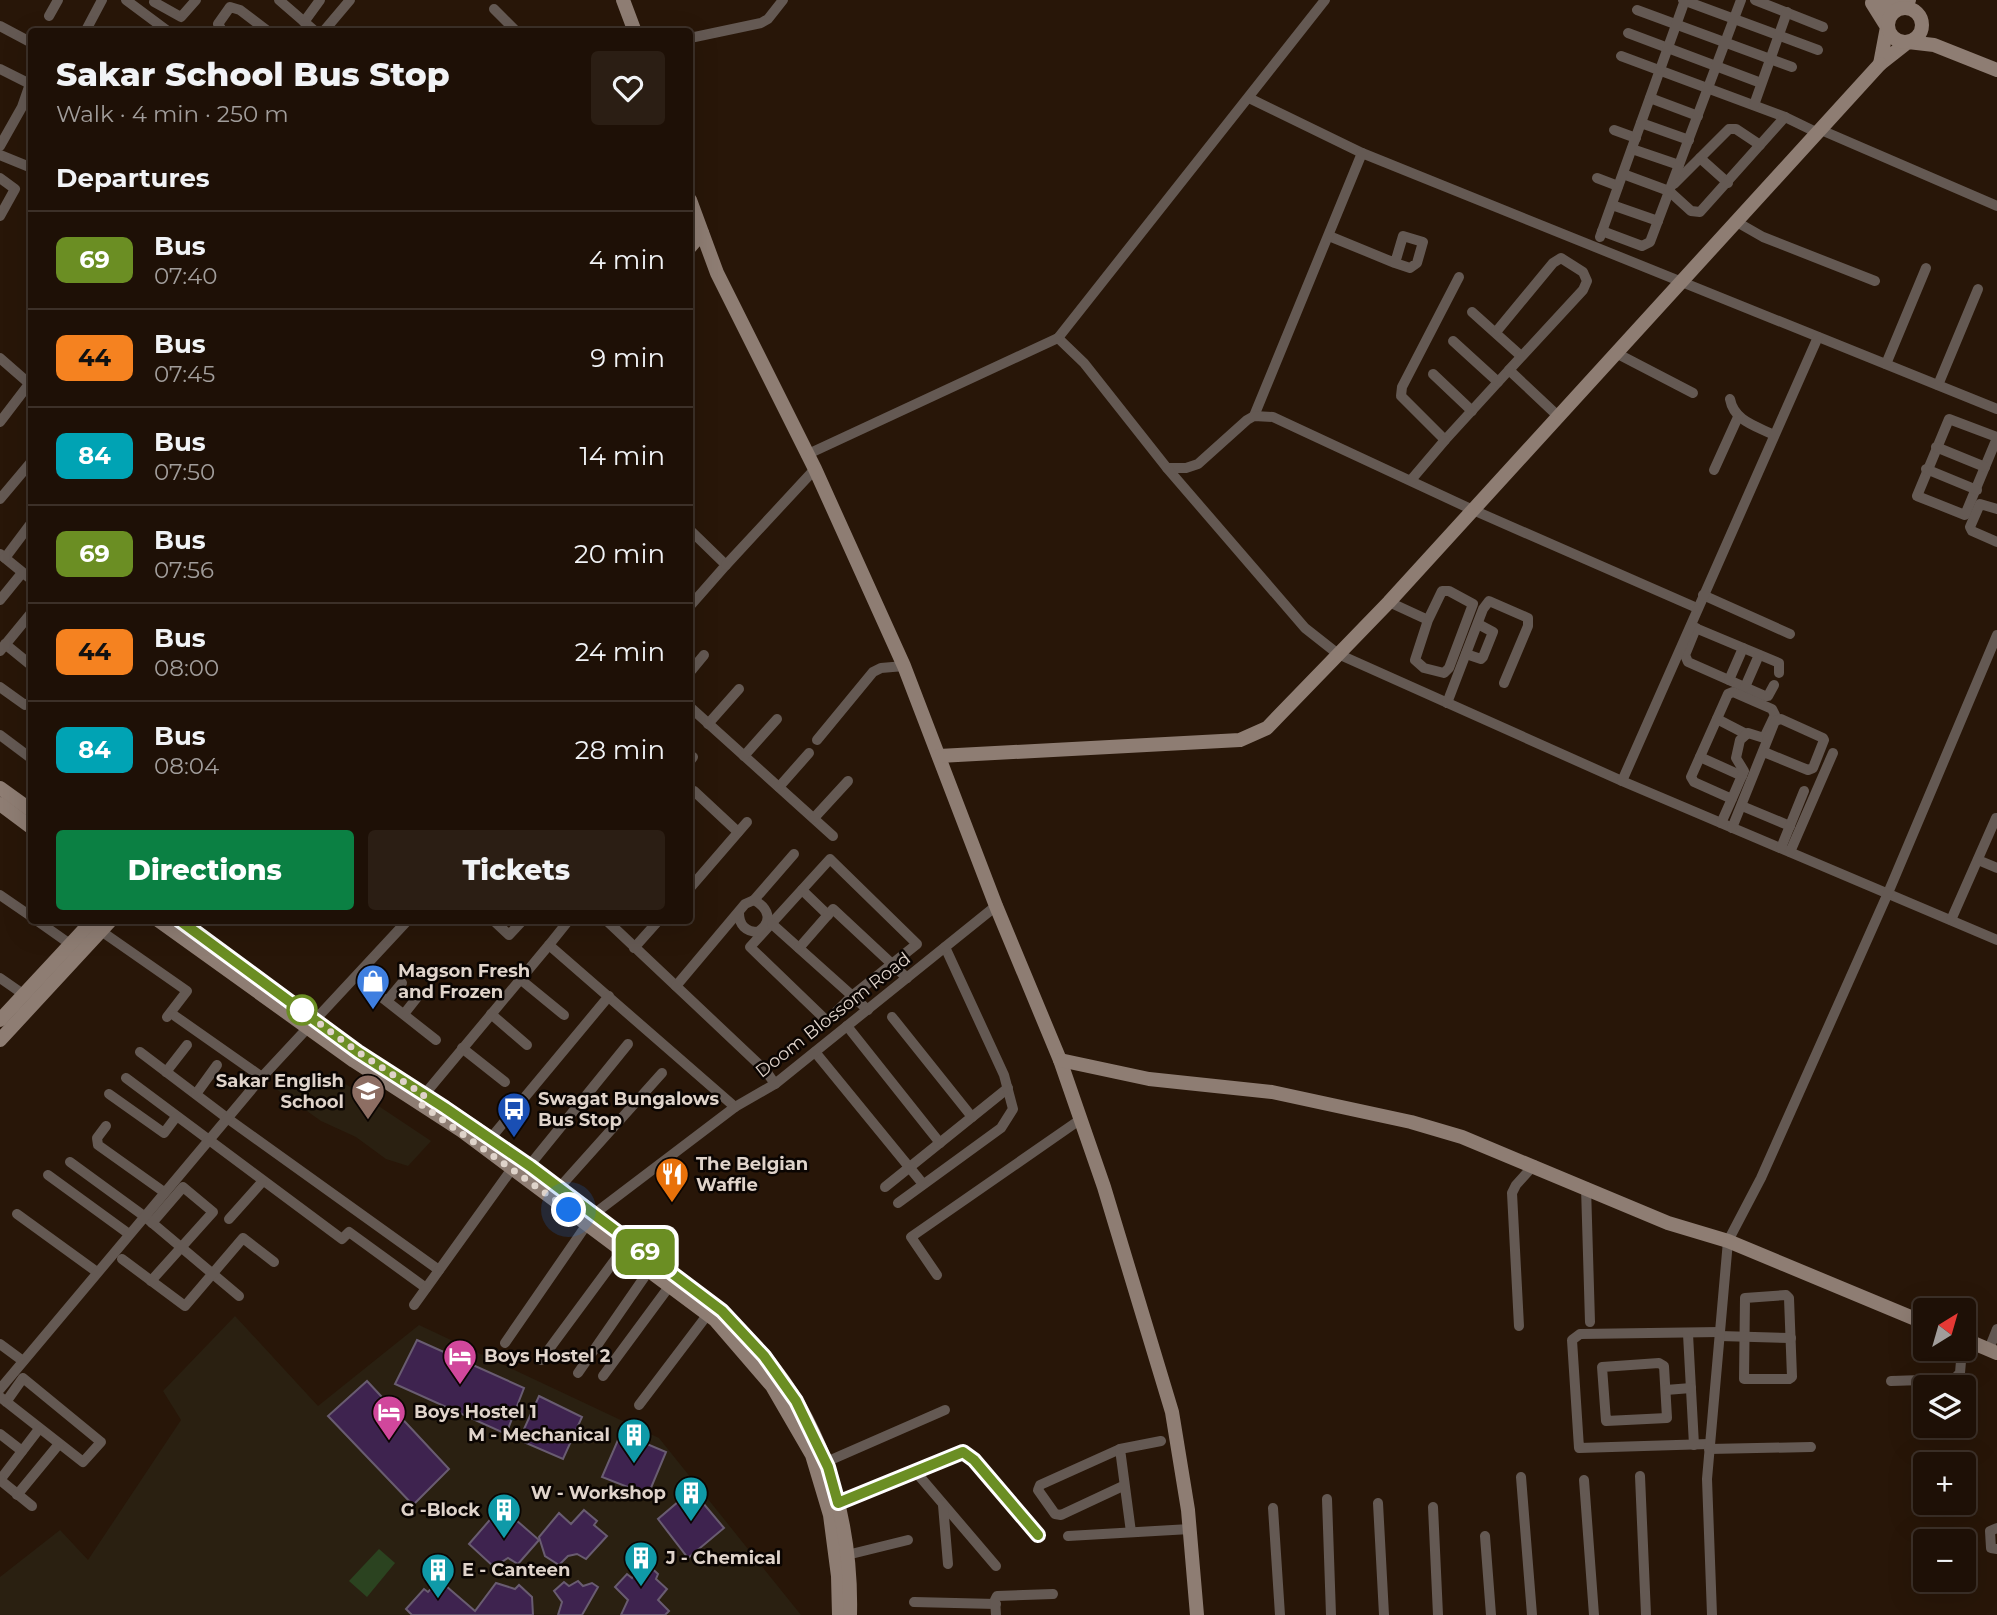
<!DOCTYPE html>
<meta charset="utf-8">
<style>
:root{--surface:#1e1006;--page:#2b1e14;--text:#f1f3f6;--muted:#a19d9b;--line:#3c3028;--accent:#0b8043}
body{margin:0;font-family:Montserrat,sans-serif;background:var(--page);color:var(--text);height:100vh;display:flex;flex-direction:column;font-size:26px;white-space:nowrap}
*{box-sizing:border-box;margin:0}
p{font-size:23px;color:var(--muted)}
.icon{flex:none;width:38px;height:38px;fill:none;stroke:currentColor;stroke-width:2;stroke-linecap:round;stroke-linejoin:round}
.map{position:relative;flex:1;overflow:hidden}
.sheet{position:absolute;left:28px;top:28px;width:665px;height:896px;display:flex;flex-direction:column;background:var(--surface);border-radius:7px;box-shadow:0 7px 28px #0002,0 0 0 2px var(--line)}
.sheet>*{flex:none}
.badge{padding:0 14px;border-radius:10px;font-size:24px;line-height:46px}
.needle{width:46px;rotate:37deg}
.fabs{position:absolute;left:1913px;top:1298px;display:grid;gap:14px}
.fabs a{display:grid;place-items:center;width:63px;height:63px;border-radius:7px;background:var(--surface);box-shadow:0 7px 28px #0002,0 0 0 2px var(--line);font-size:35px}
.you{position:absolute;width:35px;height:35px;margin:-18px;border:5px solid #fff;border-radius:50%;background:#1a73e8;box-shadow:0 0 0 10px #1a73e833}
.map>.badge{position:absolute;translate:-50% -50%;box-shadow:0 0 0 4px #fff}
h2{padding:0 28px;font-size:26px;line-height:63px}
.round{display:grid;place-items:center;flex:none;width:74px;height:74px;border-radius:7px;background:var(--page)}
.overview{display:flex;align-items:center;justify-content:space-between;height:119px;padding:0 28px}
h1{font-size:33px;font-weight:800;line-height:52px}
.cta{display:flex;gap:14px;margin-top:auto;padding:14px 28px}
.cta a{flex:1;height:80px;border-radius:7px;background:var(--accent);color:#fff;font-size:28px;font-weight:800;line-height:80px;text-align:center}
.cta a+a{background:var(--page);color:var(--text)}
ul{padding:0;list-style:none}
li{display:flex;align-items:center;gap:21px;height:98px;padding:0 28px;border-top:2px solid var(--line)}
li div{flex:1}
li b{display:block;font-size:26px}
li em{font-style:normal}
li .badge{min-width:77px;font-weight:700;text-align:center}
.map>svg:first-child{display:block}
.education{fill:#2a2011}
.green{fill:#2b4320}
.building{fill:#3e234f;stroke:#695c71;stroke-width:2}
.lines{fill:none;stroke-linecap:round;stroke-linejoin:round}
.street{stroke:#645953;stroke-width:10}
.secondary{stroke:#8e7d73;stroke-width:14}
.line-casing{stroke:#fff;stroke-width:16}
.line{stroke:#6b8e23;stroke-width:10}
.walk{stroke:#dfd3ca;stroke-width:7;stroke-dasharray:0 12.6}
.stop-dot{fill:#fff;stroke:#6b8e23;stroke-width:3.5}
.labels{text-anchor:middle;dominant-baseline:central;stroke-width:5;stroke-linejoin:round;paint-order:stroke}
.poi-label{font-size:18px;font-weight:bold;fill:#dfd3ca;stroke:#0b0502;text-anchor:start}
.street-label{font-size:18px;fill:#dfd3ca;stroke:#0b0502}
</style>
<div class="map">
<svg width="1997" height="1615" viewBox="0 0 1997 1615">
<rect width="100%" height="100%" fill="#281608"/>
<g class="education">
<path d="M329,1073L431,1141L408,1166L386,1159L356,1137L321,1121L276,1089L293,1074L319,1088Z"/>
<path d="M235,1316L318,1406L419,1325L659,1438L801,1615H0V1577L60,1530L88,1560L181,1420L163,1391Z"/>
</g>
<path class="green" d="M379,1549L395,1563L367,1597L349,1581Z"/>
<g class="building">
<path d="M417,1340L524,1388L506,1434L395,1384Z"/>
<path d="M367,1381L449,1469L413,1505L328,1416Z"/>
<path d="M539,1396L582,1417L563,1459L519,1440Z"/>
<path d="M621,1433L666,1452L648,1495L602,1477Z"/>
<path d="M692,1490L724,1528L688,1558L658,1519Z"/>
<path d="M501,1507L539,1540L518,1564L508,1558L494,1567L469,1544Z"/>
<path d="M584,1510L597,1521L594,1525L607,1536L586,1559L577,1554L568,1556L559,1565L545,1556L539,1537L559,1513L571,1524Z"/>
<path d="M644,1561L658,1574L656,1579L667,1589L658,1600L669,1611L665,1615H621L628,1600L615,1587L627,1574L632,1578Z"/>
<path d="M439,1580L475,1611L496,1583L515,1589L519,1585L532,1597L533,1615H412L406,1609L424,1589L428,1592Z"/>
<path d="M578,1581L583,1586L592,1583L598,1587L582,1615H558L562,1602L554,1591L564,1582L569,1586Z"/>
</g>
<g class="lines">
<g class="street">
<path d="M126,0L169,32"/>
<path d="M279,0L316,32"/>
<path d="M1683,0L1818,50"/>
<path d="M1755,0L1823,27"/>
<path d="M154,2L181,17L196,0"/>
<path d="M494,9L517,32"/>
<path d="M1637,10L1792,67"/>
<path d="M49,16L58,0"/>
<path d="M304,22L320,0"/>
<path d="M0,26L32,43"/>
<path d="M85,32L102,0"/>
<path d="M223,32L218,24L230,7L240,10L269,32"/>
<path d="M323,32L350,0"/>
<path d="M1628,33L1761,83"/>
<path d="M690,38L761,23L768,19L783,0"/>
<path d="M1621,56L1785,117L1818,133"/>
<path d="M0,69L32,85"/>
<path d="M1249,98L1362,153"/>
<path d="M1650,98L1698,116"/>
<path d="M1754,105L1787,12"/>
<path d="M1641,123L1689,140"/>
<path d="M1614,130L1636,138"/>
<path d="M1821,130L1997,206"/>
<path d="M0,146L22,107L30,84"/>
<path d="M1632,149L1679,165"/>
<path d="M0,155L32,168"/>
<path d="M1700,158L1728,183"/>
<path d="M1623,174L1669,191L1691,211L1700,212L1785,117"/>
<path d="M0,178L15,189L0,216"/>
<path d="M1597,178L1618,186"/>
<path d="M1674,184L1729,129H1736L1760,145"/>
<path d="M1612,205L1658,221"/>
<path d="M1735,221L1763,237L1875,281"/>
<path d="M1602,231L1642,246L1650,242L1741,0"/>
<path d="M1329,236L1395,263L1410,268L1417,263L1423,242L1403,236L1395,263"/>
<path d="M1600,237L1685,0"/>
<path d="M1459,277L1402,387L1401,396L1445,440L1509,370"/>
<path d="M1472,312L1521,356"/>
<path d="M1496,332L1553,263L1561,258L1583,272L1587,281L1583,290L1509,370L1559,417"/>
<path d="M1058,338L1325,0"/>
<path d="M1453,341L1498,382"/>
<path d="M1616,353L1693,393"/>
<path d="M0,358L32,386"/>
<path d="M1886,364L1926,268"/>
<path d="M1433,374L1472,411"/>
<path d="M1938,385L1978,289"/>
<path d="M1730,399C1734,421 1756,426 1774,435"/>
<path d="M1254,416L1362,153L1997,409"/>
<path d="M0,422L29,384"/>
<path d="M1997,437L1949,419L1917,496L1965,515L1997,438"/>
<path d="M1936,447L1985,467"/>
<path d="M806,455L1058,338L1084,363L1167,468H1186L1198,464L1247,420L1254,416L1273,417L1473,510L1697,608"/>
<path d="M1167,468L1305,628L1338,654L1622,781L1997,940"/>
<path d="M1926,469L1977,490"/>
<path d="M1714,470L1738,417"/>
<path d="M1411,480L1445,440"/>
<path d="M0,499L32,461"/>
<path d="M1997,509L1980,504L1970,527L1972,531L1997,542"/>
<path d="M690,530L726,565L690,606"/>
<path d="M0,554L32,580"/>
<path d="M5,558L32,522"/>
<path d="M726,565L815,469"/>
<path d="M1703,595L1790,634"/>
<path d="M0,600L22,573"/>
<path d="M1389,602L1428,620L1442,591H1449L1473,604L1449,668L1444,673L1424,668L1415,660L1428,620"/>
<path d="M1693,627L1779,663V673"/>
<path d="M1696,628L1685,655L1688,662L1765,696H1768L1774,685"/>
<path d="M5,644L32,666"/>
<path d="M0,651L32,612"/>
<path d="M1466,654L1481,659L1483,657L1493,632L1478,624"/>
<path d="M690,672L704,655"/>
<path d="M1729,680L1743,648"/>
<path d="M0,687L25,705L32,701"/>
<path d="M1745,687L1759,655"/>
<path d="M1447,703L1483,609L1489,601L1528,618V626L1504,683"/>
<path d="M690,707L833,836"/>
<path d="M1717,719L1746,734"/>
<path d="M708,724L739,689"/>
<path d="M0,735L32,759"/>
<path d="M817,740L873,672L881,668L904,666"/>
<path d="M744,756L777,719"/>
<path d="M1700,757L1742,776"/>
<path d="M690,761L693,757"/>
<path d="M1622,781L1818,337"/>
<path d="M779,787L809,753"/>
<path d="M694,791L738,832"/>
<path d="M1742,806L1790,826"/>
<path d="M814,818L848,781"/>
<path d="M1721,823C1729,806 1736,789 1744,771L1736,758L1740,740L1748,733L1764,738L1775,715L1772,709L1733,692L1728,694L1691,777L1694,782L1732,799"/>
<path d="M1732,828L1775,721L1781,719L1823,738L1824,740L1813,768L1808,770L1764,752"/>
<path d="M1781,848L1804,791"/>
<path d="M1790,852L1833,753"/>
<path d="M830,859L917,944L852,996L827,1021L750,947Z"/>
<path d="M1978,860L1997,868"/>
<path d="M690,888L747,822"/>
<path d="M802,890L828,915"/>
<path d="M0,895L32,917"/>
<path d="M739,913C739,925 746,932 758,932C774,921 768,908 754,900"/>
<path d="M36,920L70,944"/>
<path d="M493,920L509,935L523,920"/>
<path d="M569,920L549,945L735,1107"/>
<path d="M606,920L766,1071L775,1084"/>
<path d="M1951,920L1996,818"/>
<path d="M772,924L868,1010"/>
<path d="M101,931L187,991L167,1017"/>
<path d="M634,948L659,920"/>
<path d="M799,948L833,909L907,978"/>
<path d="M356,977L436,1040"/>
<path d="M0,978L23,994"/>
<path d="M520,979L564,1015"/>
<path d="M676,986L745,904L754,900L794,854"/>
<path d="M387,1001L402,983"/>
<path d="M404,1014L419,995"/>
<path d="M491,1014L527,1045"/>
<path d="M175,1016L262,1077"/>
<path d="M892,1017L972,1117"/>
<path d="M847,1026L940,1143"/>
<path d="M462,1048L505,1082"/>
<path d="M140,1052L227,1118L439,1270"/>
<path d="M815,1052L923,1184"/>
<path d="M166,1072L187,1045"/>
<path d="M126,1078L342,1239L349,1232L426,1288"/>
<path d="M109,1094L164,1133L176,1117"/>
<path d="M196,1094L217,1065"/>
<path d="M424,1095L549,945"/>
<path d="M106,1126L97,1138L98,1145L164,1192"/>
<path d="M490,1139L609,996"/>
<path d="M70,1162L144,1216L239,1296"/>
<path d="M529,1166L628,1044"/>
<path d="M48,1175L129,1234"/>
<path d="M885,1187L1008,1088"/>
<path d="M1586,1187L1590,1322"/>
<path d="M559,1188L662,1073"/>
<path d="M898,1203L1001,1128L1013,1109L1004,1075L945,947"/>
<path d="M17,1214L97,1272"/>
<path d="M229,1219L262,1182"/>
<path d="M122,1259L185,1306L243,1238L274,1262"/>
<path d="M937,1275L911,1237L1081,1119"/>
<path d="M151,1281L213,1212L183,1187L152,1223"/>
<path d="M1786,1295L1789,1298L1792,1377L1789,1379H1744L1745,1298Z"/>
<path d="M414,1305L514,1166"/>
<path d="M1519,1326L1512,1193L1516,1185L1534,1165"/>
<path d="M1688,1334L1694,1445"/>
<path d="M1720,1336L1791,1338"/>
<path d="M505,1343L594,1214L735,1107L775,1084L996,906"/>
<path d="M0,1344L23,1361"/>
<path d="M1989,1349L1997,1329"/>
<path d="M541,1360L623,1249"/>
<path d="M1659,1363L1664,1366L1667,1418L1606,1421L1602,1367Z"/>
<path d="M578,1373L650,1269"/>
<path d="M603,1376L671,1284"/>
<path d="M1891,1381L1954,1379L1960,1373L1962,1349"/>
<path d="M0,1389L262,1077L408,920"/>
<path d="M1666,1390L1691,1388"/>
<path d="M0,1397L83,1462L101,1442L23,1378L6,1402"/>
<path d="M639,1405L708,1314"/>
<path d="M0,1434L22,1451"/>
<path d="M1709,1444L1579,1448L1572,1340L1580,1334L1720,1332"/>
<path d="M1120,1449L1040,1485L1038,1490L1055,1514L1061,1515L1123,1486"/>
<path d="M1709,1449L1811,1447"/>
<path d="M826,1462L945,1410"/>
<path d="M915,1471L996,1566"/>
<path d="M1640,1476L1646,1615"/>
<path d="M1521,1477L1532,1615"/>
<path d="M0,1480L39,1429"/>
<path d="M0,1480L32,1506"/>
<path d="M1584,1480L1594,1615"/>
<path d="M17,1495L59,1444"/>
<path d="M1327,1499L1331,1615"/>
<path d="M838,1503L963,1453L974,1460L1038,1535"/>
<path d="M1378,1503L1384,1615"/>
<path d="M943,1505L948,1564"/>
<path d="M1433,1507L1438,1615"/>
<path d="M1273,1508L1280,1615"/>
<path d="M1997,1528L1990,1531L1991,1548L1997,1549"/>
<path d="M1131,1532L1120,1449L1161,1441"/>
<path d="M1068,1536L1190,1529"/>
<path d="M1485,1536L1491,1615"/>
<path d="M847,1555L908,1540"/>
<path d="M914,1602L996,1604"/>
<path d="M996,1615L995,1600L997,1596L1053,1594"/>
<path d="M1712,1615L1707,1479L1728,1241L1761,1178L1888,893L1997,635"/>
</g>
<g class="secondary">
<path d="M623,0L635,32"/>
<path d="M1909,0L1904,7L1872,3L1887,27L1880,64L1908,42L1934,45L1997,70"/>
<circle cx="1905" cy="25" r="17"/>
<path d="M690,200L717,273L815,469L904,666L996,906L1060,1060L1104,1187L1172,1412L1188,1510L1197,1615"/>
<path d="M690,247L702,233"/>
<path d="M939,756L1240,740L1267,728L1389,602L1880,64"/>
<path d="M0,788L32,811"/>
<path d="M0,804L32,828"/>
<path d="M158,920L354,1061L462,1131L715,1320L772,1386L812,1455L830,1515L838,1576L839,1615"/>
<path d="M179,920C239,964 297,1010 358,1052C392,1077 430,1097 465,1121C520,1158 573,1199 627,1239C684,1281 741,1321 783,1380C831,1449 852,1532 850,1615"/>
<path d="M0,1020L93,920"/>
<path d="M0,1040L111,920"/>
<path d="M1060,1060L1149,1079L1272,1092L1411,1122L1462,1137L1668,1223L1728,1241L1925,1323"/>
<path d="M1964,1339L1997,1353"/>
</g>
</g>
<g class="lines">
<g class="line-casing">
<path id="line" d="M179,920L358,1052L445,1108L530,1166L722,1311L764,1356L796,1401L828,1467L838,1503L963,1452L974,1460L1038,1535"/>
</g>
<use href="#line" class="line"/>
<path class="walk" d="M302,1010L296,1006L358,1052L424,1095L419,1103L569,1210"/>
</g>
<defs>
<g id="shop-pin" transform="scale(1.75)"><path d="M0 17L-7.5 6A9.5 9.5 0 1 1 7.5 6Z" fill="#3f7fe0" stroke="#0b0502"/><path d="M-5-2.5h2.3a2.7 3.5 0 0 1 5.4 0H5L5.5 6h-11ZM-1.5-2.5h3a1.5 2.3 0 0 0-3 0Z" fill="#fff"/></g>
<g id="school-pin" transform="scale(1.75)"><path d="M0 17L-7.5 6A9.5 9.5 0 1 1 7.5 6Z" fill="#8d6e63" stroke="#0b0502"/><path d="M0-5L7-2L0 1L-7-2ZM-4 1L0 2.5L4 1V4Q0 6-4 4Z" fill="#fff"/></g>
<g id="bus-pin" transform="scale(1.75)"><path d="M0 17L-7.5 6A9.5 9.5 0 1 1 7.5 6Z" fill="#1a4fb4" stroke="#0b0502"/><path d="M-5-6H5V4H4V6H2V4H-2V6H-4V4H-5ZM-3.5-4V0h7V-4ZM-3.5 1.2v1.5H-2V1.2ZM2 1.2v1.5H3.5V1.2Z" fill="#fff"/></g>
<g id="restaurant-pin" transform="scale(1.75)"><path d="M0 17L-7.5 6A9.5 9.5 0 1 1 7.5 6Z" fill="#e8710a" stroke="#0b0502"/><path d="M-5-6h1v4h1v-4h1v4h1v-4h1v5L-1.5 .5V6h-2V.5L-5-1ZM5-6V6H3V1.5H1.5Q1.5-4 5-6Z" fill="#fff"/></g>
<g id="hotel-pin" transform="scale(1.75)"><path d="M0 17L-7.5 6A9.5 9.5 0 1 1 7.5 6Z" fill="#d1479c" stroke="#0b0502"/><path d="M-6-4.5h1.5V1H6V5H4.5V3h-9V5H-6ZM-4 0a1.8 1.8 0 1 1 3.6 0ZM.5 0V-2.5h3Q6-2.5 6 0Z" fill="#fff"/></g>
<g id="building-pin" transform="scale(1.75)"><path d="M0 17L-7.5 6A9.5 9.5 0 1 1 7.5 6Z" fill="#0f9aa8" stroke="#0b0502"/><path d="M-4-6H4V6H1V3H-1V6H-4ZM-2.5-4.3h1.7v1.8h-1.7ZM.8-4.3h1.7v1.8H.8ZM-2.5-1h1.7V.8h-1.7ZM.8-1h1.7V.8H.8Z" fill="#fff"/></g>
</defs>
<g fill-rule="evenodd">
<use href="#shop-pin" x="373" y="981"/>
<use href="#school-pin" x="368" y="1091"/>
<use href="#bus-pin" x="514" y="1109"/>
<use href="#restaurant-pin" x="672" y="1174"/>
<use href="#hotel-pin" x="460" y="1356"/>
<use href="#hotel-pin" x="389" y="1412"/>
<use href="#building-pin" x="634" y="1435"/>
<use href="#building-pin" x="691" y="1493"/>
<use href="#building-pin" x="504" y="1510"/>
<use href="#building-pin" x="641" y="1558"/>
<use href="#building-pin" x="438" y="1570"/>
</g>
<circle class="stop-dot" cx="302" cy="1010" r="14"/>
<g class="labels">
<g class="poi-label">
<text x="398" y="971">Magson Fresh<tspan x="398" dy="21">and Frozen</tspan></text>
<text x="344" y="1081" text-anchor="end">Sakar English<tspan x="344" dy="21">School</tspan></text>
<text x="538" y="1099">Swagat Bungalows<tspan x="538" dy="21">Bus Stop</tspan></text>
<text x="696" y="1164">The Belgian<tspan x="696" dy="21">Waffle</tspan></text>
<text x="484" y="1356">Boys Hostel 2</text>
<text x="414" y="1412">Boys Hostel 1</text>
<text x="610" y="1435" text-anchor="end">M - Mechanical</text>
<text x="666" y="1493" text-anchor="end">W - Workshop</text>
<text x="480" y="1510" text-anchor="end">G -Block</text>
<text x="666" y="1558">J - Chemical</text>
<text x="462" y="1570">E - Canteen</text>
</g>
<g class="street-label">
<text transform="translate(833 1015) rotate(-38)">Doom Blossom Road</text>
</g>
</g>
</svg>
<div class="fabs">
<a><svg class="needle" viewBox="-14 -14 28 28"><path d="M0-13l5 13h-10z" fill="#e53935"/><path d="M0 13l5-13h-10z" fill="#a19d9b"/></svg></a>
<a><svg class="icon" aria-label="layers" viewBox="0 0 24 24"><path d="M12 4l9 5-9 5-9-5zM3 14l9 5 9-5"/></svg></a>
<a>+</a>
<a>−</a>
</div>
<div class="you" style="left:569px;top:1210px"></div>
<b class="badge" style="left:645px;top:1252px;background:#6b8e23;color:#fff">69</b>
<section class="sheet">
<div class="overview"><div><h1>Sakar School Bus Stop</h1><p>Walk · 4 min · 250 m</p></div><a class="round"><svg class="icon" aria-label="heart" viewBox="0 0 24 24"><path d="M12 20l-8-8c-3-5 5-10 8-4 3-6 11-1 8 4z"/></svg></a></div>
<h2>Departures</h2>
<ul>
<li><span class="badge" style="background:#6b8e23;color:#fff">69</span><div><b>Bus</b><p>07:40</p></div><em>4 min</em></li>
<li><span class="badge" style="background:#f58220;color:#111">44</span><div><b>Bus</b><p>07:45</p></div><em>9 min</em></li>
<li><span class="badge" style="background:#00a3b4;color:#fff">84</span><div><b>Bus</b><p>07:50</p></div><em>14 min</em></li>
<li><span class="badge" style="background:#6b8e23;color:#fff">69</span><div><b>Bus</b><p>07:56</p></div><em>20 min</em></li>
<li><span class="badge" style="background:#f58220;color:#111">44</span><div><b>Bus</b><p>08:00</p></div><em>24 min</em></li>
<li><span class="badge" style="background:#00a3b4;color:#fff">84</span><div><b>Bus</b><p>08:04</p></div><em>28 min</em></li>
</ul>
<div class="cta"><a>Directions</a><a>Tickets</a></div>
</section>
</div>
